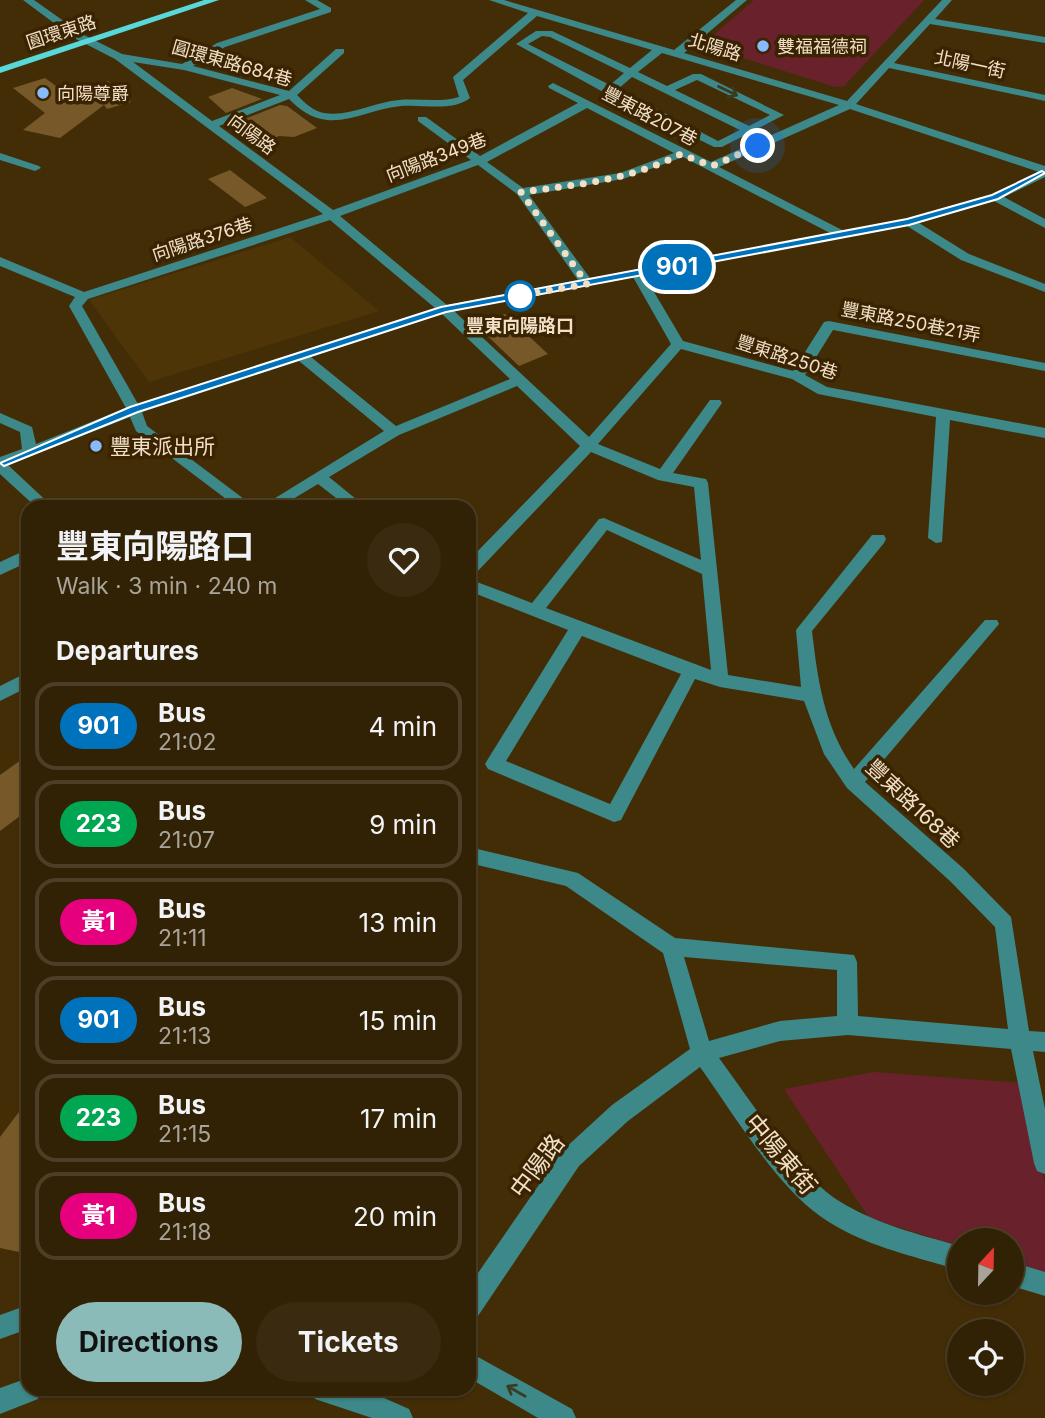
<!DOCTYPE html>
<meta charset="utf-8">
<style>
:root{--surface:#322205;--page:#3a2a0f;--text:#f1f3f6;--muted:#a8a49a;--line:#4d3f27;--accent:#8bbbb9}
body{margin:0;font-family:Inter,"Noto Sans TC",sans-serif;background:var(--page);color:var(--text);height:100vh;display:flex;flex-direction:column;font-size:26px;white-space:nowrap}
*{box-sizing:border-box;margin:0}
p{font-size:23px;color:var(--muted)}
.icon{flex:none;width:38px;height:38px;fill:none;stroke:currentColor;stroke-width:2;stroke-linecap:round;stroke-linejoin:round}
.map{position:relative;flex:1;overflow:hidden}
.drawer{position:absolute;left:21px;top:500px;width:455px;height:896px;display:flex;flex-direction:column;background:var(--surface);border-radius:21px;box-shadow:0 2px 5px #0004,0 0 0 2px var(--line)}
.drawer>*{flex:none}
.badge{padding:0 14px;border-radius:23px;font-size:24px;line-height:46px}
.needle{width:46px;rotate:22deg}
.tools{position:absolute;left:947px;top:1228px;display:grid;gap:14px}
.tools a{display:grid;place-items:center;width:77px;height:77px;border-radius:50%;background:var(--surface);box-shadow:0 2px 5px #0004,0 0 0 2px var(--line);font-size:35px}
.you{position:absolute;width:35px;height:35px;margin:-18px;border:5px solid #fff;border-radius:50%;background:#1a73e8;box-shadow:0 0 0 10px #1a73e833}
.map>.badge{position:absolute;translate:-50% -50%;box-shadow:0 0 0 4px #fff}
h2{padding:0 35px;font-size:26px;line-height:63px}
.round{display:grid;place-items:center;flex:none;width:74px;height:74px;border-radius:37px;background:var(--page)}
.overview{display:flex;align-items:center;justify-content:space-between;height:119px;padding:0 35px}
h1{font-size:33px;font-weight:700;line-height:52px}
.action{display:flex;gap:14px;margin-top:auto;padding:14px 35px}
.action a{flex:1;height:80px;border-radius:42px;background:var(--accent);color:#111;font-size:28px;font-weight:700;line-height:80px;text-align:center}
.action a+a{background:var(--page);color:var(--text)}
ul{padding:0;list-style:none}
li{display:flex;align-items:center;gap:21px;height:88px;margin:0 14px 10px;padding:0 21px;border:4px solid var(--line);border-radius:21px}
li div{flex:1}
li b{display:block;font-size:26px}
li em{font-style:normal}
li .badge{min-width:77px;font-weight:700;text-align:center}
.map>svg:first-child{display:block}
.built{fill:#4e3507}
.green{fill:#69222b}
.building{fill:#775829}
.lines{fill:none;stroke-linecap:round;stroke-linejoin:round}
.minor{fill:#3d8888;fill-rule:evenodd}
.major{fill:#59d8d9;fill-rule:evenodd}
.oneway{stroke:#3a3c22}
.line{fill:#0072bc;stroke:#fff;stroke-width:2}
.walk{stroke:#f1dfc7;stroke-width:7;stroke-dasharray:0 12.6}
.poi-dot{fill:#89bafc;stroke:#392300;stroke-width:2.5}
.stop-dot{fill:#fff;stroke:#0072bc;stroke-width:3.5}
.labels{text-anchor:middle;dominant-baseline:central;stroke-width:7;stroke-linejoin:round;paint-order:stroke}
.far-street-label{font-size:18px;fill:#f1dfc7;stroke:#392300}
.far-poi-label{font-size:18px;fill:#f1dfc7;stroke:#392300;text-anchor:start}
.far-stop-label{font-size:18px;font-weight:bold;fill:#f1dfc7;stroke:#392300}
.poi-label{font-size:21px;fill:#f1dfc7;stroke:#392300;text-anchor:start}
.street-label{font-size:21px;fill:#f1dfc7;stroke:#392300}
.near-street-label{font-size:24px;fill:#f1dfc7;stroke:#392300}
</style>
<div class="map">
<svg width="1045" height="1418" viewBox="0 0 1045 1418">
<rect width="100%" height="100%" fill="#432d07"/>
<path class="built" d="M290,237L379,311L149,382L89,300Z"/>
<g class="green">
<path d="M754,0H924L844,86L835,87L702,45Z"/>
<path d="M874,1072L1022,1083L1045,1183V1273L1012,1263V1241H959V1246L869,1218L784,1089Z"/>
</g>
<g class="building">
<path d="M45,78L67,94L108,81L131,102L107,109L104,105L60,138L23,130L45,113L13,88Z"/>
<path d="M232,88L262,99L226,113L208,97Z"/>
<path d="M280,105L287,106L317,128L294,137L279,136L263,143L237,122Z"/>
<path d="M230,170L239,177L267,198L245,207L208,179Z"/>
<path d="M505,314L548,354L519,366L473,322Z"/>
<path d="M28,755V810L0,831V775Z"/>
<path d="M28,1100V1254L0,1248V1137Z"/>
</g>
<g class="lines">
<g class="minor">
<path d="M23,0H34L82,34L122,54L182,64L217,43L320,9L305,0H317L331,8V12L225,47L193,66L289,91L336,49H344V53L297,95C305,103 313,111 324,113C350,117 374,102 399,100C419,98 440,103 459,97L453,77L528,13L489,0H504L674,50L736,0H747L684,53L847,101L942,0H952L935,19L1045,37V43L930,24L894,63L1045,95V101L889,68L856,104L1045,166V177L1004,197L1045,219V228L994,201L919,223L969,254L1045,284V292L961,260L907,226L644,275L683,341L793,371L824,322L829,321L1045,363V371L833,330L805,375L827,387L1045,428V438L950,420L942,542L936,543L928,538L936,417L818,394L792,379L681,349L598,444L660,469L710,400H720L722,403L673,473L706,479L708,483L728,675L801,687L796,630L872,535H884L886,539L884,543L812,631C818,682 824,726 854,769L985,620H997L999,624L865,782L964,869L1011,917L1029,1031L1045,1032V1052L1033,1051L1045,1109V1174L1037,1171L1034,1163L1011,1049L848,1035L780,1041L719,1058C749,1098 799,1177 839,1201C876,1224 918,1234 959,1246V1270C913,1256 860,1245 820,1216C775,1184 733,1113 700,1067L628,1121L579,1166L478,1316L469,1319V1286L563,1150L612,1105L690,1049L663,953L566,886L469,863V847L578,873L675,938L854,955L857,962L858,1016L1008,1029L995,927L950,881L847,788L824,754L804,701L720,687L695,679L621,820L614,822L488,769L485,764L488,759L568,630L469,591V579L532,603L599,519L604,518L701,560L694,487L658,480L591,452L475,574L469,576V560L580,446L517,386L399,435L329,477L367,508H349L318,484L278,508H259L384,431L299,361L142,412L147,426L256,508H238L136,431L130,417L8,465L54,508H37L0,474V457L22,449L20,432L0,423V413L32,427L36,444L126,408L69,306L75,297L0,266V257L84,292L323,214L115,59L74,38ZM537,16L652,50L630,68L552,31H536L516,44L605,93L714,147H722L784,115L701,74H693L667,86L638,72L662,53L839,105L711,162L553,83L548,86L549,88L578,103L480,156L426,117H418V121L471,160L333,210L219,126L289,99C300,110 311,118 327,120C352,122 376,108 401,106C423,104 452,112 470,98L463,80ZM542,36L550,37L624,73L610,85L528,44ZM133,62L184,70L280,95L212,121ZM632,77L740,130L718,141L618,89ZM697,80L770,115L749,126L675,90ZM587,108L674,153L620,173L523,188L487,162ZM850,109L1039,172L991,195L907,219L844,231L719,167ZM683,157L830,233L590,278L529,195L623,179ZM478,165L517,194L578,280L447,305L340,216ZM330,220L435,308L138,404L82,306L88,299ZM633,277L671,344L589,437L454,311ZM442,314L510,379L396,426L311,357ZM607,530L702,574L711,670L546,608ZM582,636L681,674L610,804L506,761ZM684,957L837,970V1016L780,1021L709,1041Z"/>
<path d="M0,153L39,166L41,168L35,171L0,160Z"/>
<path d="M28,549V562L0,575V562Z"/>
<path d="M28,672V687L0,701V686Z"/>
<path d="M1012,1262L1045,1272V1296L1012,1286Z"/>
<path d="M28,1305V1329L0,1339V1315Z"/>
<path d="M469,1352L572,1409L576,1418H538L469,1378Z"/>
<path d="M28,1378V1390H41L38,1399L0,1414V1388Z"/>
<path d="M311,1390H366L409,1409L413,1418H372L315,1399Z"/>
</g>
<path class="major" d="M204,0H219L0,73V67Z"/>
</g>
<defs><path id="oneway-shaft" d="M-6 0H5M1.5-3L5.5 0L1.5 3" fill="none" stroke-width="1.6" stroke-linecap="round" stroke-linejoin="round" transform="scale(1.75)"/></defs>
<g class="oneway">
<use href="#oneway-shaft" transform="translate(728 91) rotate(26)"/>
<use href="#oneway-shaft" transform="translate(516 1391) rotate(-150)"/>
</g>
<path class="line" d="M1042,171L1045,173L998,199L909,225L446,312L138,412L4,466L0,463L130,407L441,307L907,219L992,195Z"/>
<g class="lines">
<path class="walk" d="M520,296H516L587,284L521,192C576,185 631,180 681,154L712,166L758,146"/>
</g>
<g class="poi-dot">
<circle cx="763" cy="46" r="7"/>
<circle cx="43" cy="93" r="7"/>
<circle cx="96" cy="446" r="7"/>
</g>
<circle class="stop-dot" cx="520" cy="296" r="14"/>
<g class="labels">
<g class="far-street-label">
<text transform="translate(61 32) rotate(-18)">圓環東路</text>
<text transform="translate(715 47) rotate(17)">北陽路</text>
<text transform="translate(232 63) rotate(16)">圓環東路684巷</text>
<text transform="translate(970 64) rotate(12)">北陽一街</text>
<text transform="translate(650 116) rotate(28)">豐東路207巷</text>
<text transform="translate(252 134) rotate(37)">向陽路</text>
<text transform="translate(436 157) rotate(-21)">向陽路349巷</text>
<text transform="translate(202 239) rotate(-18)">向陽路376巷</text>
<text transform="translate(911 322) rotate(11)">豐東路250巷21弄</text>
<text transform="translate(787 357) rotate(18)">豐東路250巷</text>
</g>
<g class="far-poi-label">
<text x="777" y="46">雙福福德祠</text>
<text x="57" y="93">向陽尊爵</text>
</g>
<g class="far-stop-label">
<text x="520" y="325">豐東向陽路口</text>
</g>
<g class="poi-label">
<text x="110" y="446">豐東派出所</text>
</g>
<g class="street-label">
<text transform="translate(913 804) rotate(43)">豐東路168巷</text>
</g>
<g class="near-street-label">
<text transform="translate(781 1154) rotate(50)">中陽東街</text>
<text transform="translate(537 1166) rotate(-53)">中陽路</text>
</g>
</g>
</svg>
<div class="tools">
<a><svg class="needle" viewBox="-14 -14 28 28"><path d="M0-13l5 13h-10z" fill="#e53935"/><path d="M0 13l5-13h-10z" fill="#a8a49a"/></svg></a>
<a><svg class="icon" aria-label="locate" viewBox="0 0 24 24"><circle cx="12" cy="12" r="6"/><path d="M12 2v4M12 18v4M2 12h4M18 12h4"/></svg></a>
</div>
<div class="you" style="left:758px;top:146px"></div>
<b class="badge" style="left:677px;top:267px;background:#0072bc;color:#fff">901</b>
<section class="drawer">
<div class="overview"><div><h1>豐東向陽路口</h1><p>Walk · 3 min · 240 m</p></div><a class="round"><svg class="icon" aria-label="heart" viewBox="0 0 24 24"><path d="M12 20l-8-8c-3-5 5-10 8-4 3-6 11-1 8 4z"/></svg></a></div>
<h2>Departures</h2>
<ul>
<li><span class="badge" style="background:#0072bc;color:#fff">901</span><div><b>Bus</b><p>21:02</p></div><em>4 min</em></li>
<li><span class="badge" style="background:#00a651;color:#fff">223</span><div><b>Bus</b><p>21:07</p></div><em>9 min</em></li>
<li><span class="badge" style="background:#e6007e;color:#fff">黃1</span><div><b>Bus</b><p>21:11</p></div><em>13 min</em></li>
<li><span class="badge" style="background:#0072bc;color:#fff">901</span><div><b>Bus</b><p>21:13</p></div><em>15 min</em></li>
<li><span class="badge" style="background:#00a651;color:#fff">223</span><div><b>Bus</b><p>21:15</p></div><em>17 min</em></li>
<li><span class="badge" style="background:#e6007e;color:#fff">黃1</span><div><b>Bus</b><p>21:18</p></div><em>20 min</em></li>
</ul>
<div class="action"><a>Directions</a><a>Tickets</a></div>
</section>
</div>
